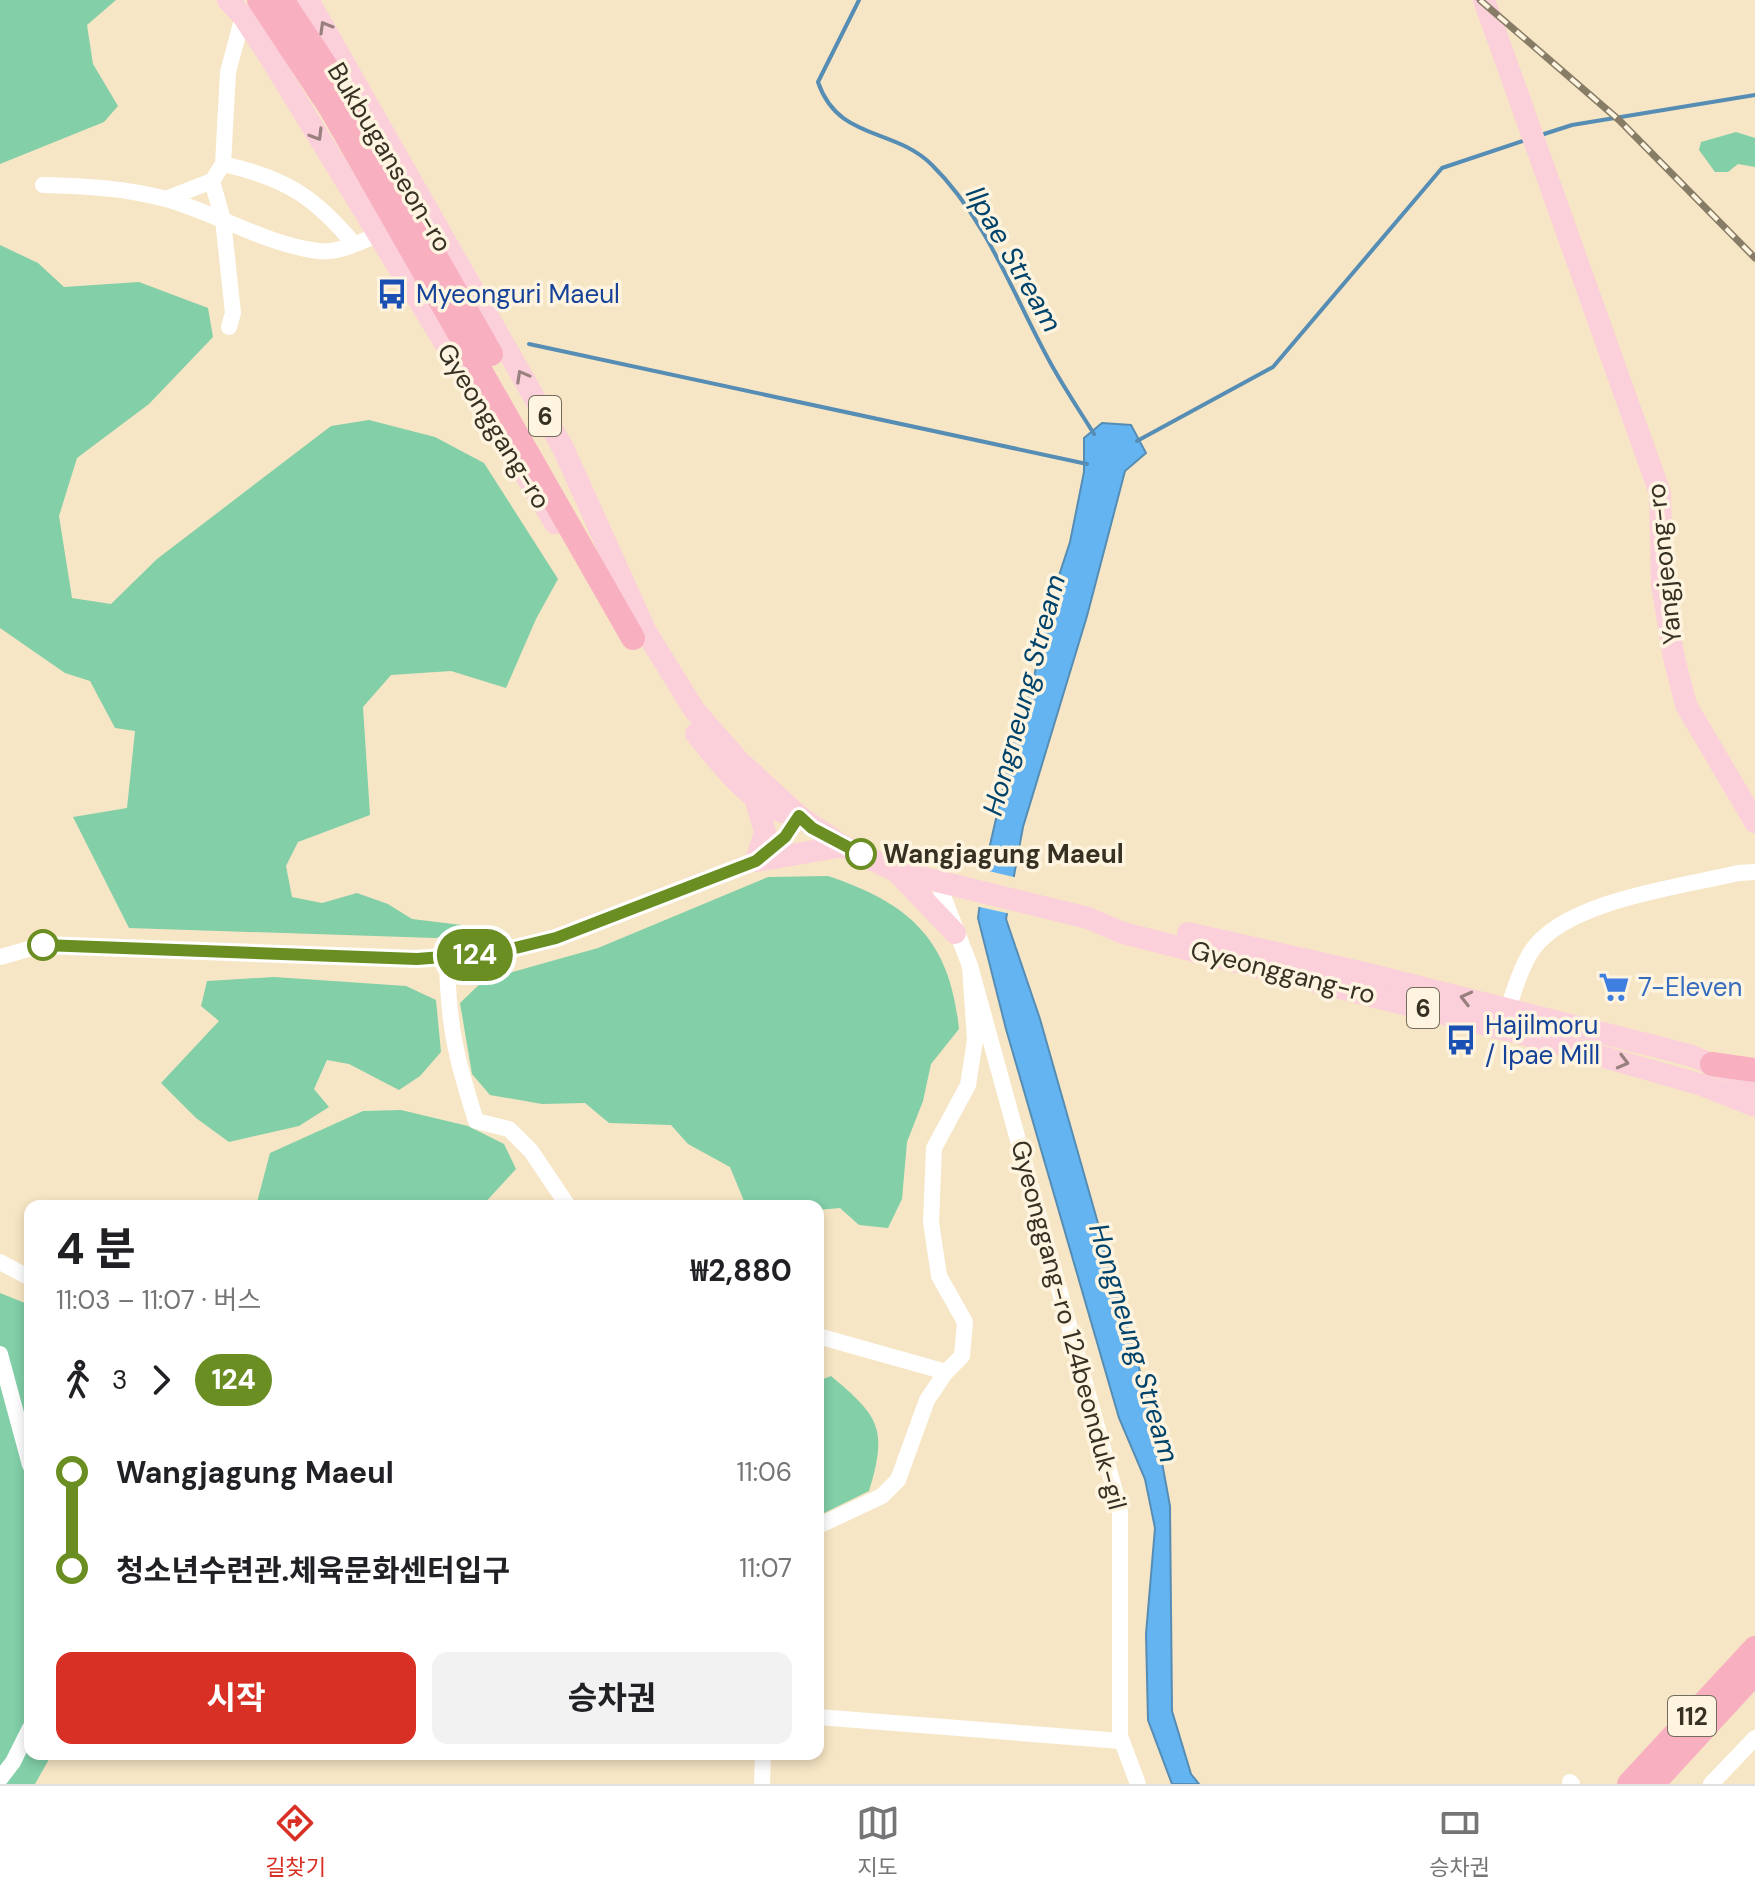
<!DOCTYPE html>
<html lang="ko">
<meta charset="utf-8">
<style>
:root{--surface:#fff;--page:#f2f2f2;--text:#202124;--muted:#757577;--line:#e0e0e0;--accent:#d93025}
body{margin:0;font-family:"DM Sans","Noto Sans KR",sans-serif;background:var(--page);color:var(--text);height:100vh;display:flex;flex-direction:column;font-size:30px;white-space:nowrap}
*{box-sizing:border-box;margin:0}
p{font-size:26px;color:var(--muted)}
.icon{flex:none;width:44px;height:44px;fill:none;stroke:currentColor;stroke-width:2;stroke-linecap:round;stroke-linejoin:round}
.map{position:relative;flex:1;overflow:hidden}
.panel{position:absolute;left:24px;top:1200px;width:800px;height:560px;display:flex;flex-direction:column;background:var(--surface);border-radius:16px;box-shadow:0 4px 12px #0003}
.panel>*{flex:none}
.badge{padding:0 16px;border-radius:26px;font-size:28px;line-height:52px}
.map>.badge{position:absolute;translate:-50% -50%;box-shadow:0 0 0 4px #fff}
.legs{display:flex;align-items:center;gap:12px;height:88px;padding:0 32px;font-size:26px}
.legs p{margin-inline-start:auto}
.overview{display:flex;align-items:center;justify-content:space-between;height:136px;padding:0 32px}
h1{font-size:44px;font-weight:700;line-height:60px}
.cta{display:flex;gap:16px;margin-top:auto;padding:16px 32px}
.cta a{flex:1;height:92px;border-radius:16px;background:var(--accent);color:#fff;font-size:32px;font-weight:700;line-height:92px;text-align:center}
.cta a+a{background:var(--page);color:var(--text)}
ul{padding:0 32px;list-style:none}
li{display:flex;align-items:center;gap:28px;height:96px;font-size:30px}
li i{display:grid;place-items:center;width:12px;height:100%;margin:0 10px;background:currentColor}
li i::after{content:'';width:20px;height:20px;margin:-10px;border:6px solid;border-radius:50%;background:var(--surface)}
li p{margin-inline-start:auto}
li:first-child i{background:linear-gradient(#0000 50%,currentColor 0)}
li:last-child i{background:linear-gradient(currentColor 50%,#0000 0)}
.dock{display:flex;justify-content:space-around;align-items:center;height:112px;border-top:2px solid var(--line);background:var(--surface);font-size:22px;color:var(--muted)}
.dock a{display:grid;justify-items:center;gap:4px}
.dock .selected{color:var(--accent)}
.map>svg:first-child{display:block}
.green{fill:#82cfa8}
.water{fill:#63b4f1;stroke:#568db4;stroke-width:2}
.pier{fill:#f7e6c5}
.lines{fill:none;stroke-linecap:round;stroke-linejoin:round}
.stream{stroke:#568db4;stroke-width:4}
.minor{stroke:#fff;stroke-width:16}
.major{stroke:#fbd0da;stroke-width:22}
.highway{stroke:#f8b0c1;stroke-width:24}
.rail-casing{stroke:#877d67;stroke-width:7}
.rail{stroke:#fef4e0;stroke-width:4;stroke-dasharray:12;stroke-linecap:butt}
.oneway{stroke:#99807f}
.line-1-casing{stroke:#fff;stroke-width:18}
.line-1{stroke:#6b8e23;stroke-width:12}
.stop-1-dot{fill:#fff;stroke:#6b8e23;stroke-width:4}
.labels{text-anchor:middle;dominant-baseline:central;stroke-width:7;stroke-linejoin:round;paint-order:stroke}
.shield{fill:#fef4e0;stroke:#736c5c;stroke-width:2}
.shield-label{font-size:24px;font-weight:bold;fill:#373124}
.street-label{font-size:26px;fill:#373124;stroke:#fef4e0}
.transit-label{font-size:26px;fill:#164399;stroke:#fef4e0;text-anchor:start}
.stop-label{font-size:26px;font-weight:bold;fill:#373124;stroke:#fef4e0;text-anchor:start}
.shop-label{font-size:26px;fill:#366cbe;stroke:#fef4e0;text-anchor:start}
.water-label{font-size:28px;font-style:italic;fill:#00436b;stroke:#fef4e0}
</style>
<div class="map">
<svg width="1755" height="1784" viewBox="0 0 1755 1784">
<rect width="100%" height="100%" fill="#f7e6c5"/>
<g class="green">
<path d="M0,0H116L87,25L93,64L118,106L104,122L0,164Z"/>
<path d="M1736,132L1755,138V167L1738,164L1728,172H1715L1699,150L1701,142Z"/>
<path d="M0,245L38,263L64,287L139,282L208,308L213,337L149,404L77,458L59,516L72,598L111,604L157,559L331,426L369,420L435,437L484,463L558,579L536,619L506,688L451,671L391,675L363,707L370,815L298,842L286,866L292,897L322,903L357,893L388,904L412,919L503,930L435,938L129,928L73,817L127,808L135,731L115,728L90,681L65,673L0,628Z"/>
<path d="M828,876C911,904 950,940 959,1029L931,1064L923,1101L907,1142L902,1199L888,1228L859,1225L840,1208L818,1210V1206H746L730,1167L688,1144L671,1125L609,1123L585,1103L542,1104L490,1095L472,1074L460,1003L484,980L598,948L768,877Z"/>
<path d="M274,977L406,986L436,1000L441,1052L420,1076L399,1090L349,1064L327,1060L314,1089L329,1107L299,1126L229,1142L196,1118L161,1083L219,1021L201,1006L207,981Z"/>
<path d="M401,1110L468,1126L504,1144L516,1169L482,1206H256L270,1153L363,1111Z"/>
<path d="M0,1293L30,1305V1754H52L35,1784H0Z"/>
<path d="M831,1376C879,1416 888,1429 869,1491L818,1516V1381Z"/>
</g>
<path class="water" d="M1102,423L1131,425L1146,453L1125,471L1087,616L1023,827L1006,919L1040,1019L1155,1424L1170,1506L1172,1711L1191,1774L1199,1784H1172L1148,1720L1146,1634L1155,1528L1145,1479L1119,1418L1006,1029L978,918L984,871L1013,745L1033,682L1047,612L1070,542L1084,472V438Z"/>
<path class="pier" d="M980,869L1018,878L1011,914L975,906Z"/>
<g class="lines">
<g class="stream">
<path d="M859,0L818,82C838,141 894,127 932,165C989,221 1016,303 1055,371C1067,392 1081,413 1094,434"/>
<path d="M1541,135L1572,125L1755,95"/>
<path d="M529,344L1087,464"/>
<path d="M1137,441L1273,367L1442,168L1526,140"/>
</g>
<g class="minor">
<path d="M223,164C285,178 314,196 354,244"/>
<path d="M212,181L223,220L233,313L229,327"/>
<path d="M43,185C85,186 125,188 166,199C216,213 265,244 318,251C338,253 359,243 377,235"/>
<path d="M166,199L212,181L223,164L228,72L243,16"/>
<path d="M0,957L43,945L417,959L495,953L556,938L756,861L785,837L799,816"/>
<path d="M447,958C448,1025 456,1058 476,1121L509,1129L531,1151L568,1206"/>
<path d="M970,966L1120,1510V1736L1138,1784"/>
<path d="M1506,1018C1512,995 1520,968 1533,949C1568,900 1681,887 1738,873L1755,872"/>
<path d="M0,1262L30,1278"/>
<path d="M818,1336L946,1372"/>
<path d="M0,1354L30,1465"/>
<path d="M818,1526L882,1496L898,1480L927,1400L946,1372L962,1356L965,1322L939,1276L931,1222L934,1148L968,1085L975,1040L970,966L938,883"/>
<path d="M818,1717L1121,1741"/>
<path d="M0,1779L13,1762L30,1728"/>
<path d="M1570,1782L1572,1784"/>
<path d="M762,1784L763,1754"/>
<path d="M1711,1784L1755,1738"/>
</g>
<g class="major">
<path d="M228,0L243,16L271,59L555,523"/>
<path d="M308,0L563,448L646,632L695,711L739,761L799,816L843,846L896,871L1088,918L1123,933L1537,1038L1702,1085L1755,1106"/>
<path d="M1484,0L1660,493L1662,585L1674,658L1686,705L1755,822"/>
<path d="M696,734C723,766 749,804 790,814"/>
<path d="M755,798L765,832L756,861L843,846"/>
<path d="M897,872L955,933"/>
<path d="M1188,933L1360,972L1654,1046L1692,1056L1755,1083"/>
</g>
<g class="highway">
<path d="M259,0L331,109L633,638"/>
<path d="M282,0L337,83L491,354"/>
<path d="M1712,1064L1755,1070"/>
<path d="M1629,1784L1755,1648"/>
<path d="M1653,1784L1755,1673"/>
</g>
<g class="rail-casing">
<path id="rail" d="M1480,0L1619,120L1755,258"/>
</g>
<use href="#rail" class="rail"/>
</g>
<defs><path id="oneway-chevron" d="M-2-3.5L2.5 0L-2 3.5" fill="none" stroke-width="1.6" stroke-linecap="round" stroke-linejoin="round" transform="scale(2)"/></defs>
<g class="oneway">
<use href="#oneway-chevron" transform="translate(325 27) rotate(-120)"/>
<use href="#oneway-chevron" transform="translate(317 135) rotate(59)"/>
<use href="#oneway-chevron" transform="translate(522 376) rotate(-119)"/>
<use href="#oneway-chevron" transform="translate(1466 998) rotate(-166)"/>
<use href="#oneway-chevron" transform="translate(1623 1062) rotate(15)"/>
</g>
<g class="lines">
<g class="line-1-casing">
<path id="line-1" d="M43,945L417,959L495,953L556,938L756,861L785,837L799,816L812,828L861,854"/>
</g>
<use href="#line-1" class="line-1"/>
</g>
<defs>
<g id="bus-bare" transform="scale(2.4)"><path d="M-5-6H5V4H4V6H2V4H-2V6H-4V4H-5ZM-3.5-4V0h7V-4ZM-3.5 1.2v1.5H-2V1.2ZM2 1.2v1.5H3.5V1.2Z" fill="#1a4fb4" stroke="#fef4e0" stroke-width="2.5" paint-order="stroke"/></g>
<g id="supermarket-bare" transform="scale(2.4)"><path d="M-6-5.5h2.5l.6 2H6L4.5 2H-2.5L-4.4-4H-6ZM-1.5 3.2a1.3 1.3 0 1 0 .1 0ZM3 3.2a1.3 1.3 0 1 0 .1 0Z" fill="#3f7fe0" stroke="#fef4e0" stroke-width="2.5" paint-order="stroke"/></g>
</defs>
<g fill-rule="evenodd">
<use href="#bus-bare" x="392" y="294"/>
<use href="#supermarket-bare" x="1614" y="987"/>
<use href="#bus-bare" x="1461" y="1040"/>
</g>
<g class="stop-1-dot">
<circle cx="861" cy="854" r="14"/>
<circle cx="43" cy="945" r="14"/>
</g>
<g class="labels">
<g class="shield">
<rect x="529" y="396" width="32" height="40" rx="6"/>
<rect x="1407" y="988" width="32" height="40" rx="6"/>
<rect x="1668" y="1696" width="48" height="40" rx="6"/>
</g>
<g class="shield-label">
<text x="545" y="416">6</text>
<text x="1423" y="1008">6</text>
<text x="1692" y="1716">112</text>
</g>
<g class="street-label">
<text transform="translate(390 157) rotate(59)">Bukbuganseon-ro</text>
<text transform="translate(494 426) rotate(58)">Gyeonggang-ro</text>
<text transform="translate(1664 564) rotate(-96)">Yangjeong-ro</text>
<text transform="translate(1283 972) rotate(14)">Gyeonggang-ro</text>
<text transform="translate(1069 1325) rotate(75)">Gyeonggang-ro 124beonduk-gil</text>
</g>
<g class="transit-label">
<text x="416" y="294">Myeonguri Maeul</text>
<text x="1485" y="1025">Hajilmoru<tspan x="1485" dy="30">/ Ipae Mill</tspan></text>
</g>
<g class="stop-label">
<text x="883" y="854">Wangjagung Maeul</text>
</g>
<g class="shop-label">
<text x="1638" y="987">7-Eleven</text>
</g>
<g class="water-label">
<text transform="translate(1014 259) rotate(60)">Ilpae Stream</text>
<text transform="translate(1024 695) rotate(-75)">Hongneung Stream</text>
<text transform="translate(1134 1343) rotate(73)">Hongneung Stream</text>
</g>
</g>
</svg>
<b class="badge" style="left:475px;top:955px;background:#6b8e23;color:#fff">124</b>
<section class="panel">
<div class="overview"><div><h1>4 분</h1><p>11:03 – 11:07 · 버스</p></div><b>₩2,880</b></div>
<div class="legs"><svg class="icon" aria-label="walk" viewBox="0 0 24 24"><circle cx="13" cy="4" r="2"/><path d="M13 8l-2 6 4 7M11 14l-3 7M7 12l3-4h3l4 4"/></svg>3<svg class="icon" aria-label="forward" viewBox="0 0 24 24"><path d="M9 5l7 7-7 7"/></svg><b class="badge" style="background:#6b8e23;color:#fff">124</b></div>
<ul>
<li><i style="color:#6b8e23"></i><b>Wangjagung Maeul</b><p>11:06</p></li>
<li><i style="color:#6b8e23"></i><b>청소년수련관.체육문화센터입구</b><p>11:07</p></li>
</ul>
<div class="cta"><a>시작</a><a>승차권</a></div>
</section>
</div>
<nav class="dock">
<a class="selected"><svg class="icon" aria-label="directions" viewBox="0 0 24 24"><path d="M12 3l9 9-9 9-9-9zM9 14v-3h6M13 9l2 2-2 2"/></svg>길찾기</a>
<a><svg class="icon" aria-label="map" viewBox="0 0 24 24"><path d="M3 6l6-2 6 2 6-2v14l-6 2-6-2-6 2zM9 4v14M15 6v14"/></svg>지도</a>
<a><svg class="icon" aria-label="tickets" viewBox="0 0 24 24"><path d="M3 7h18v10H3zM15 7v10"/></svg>승차권</a>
</nav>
